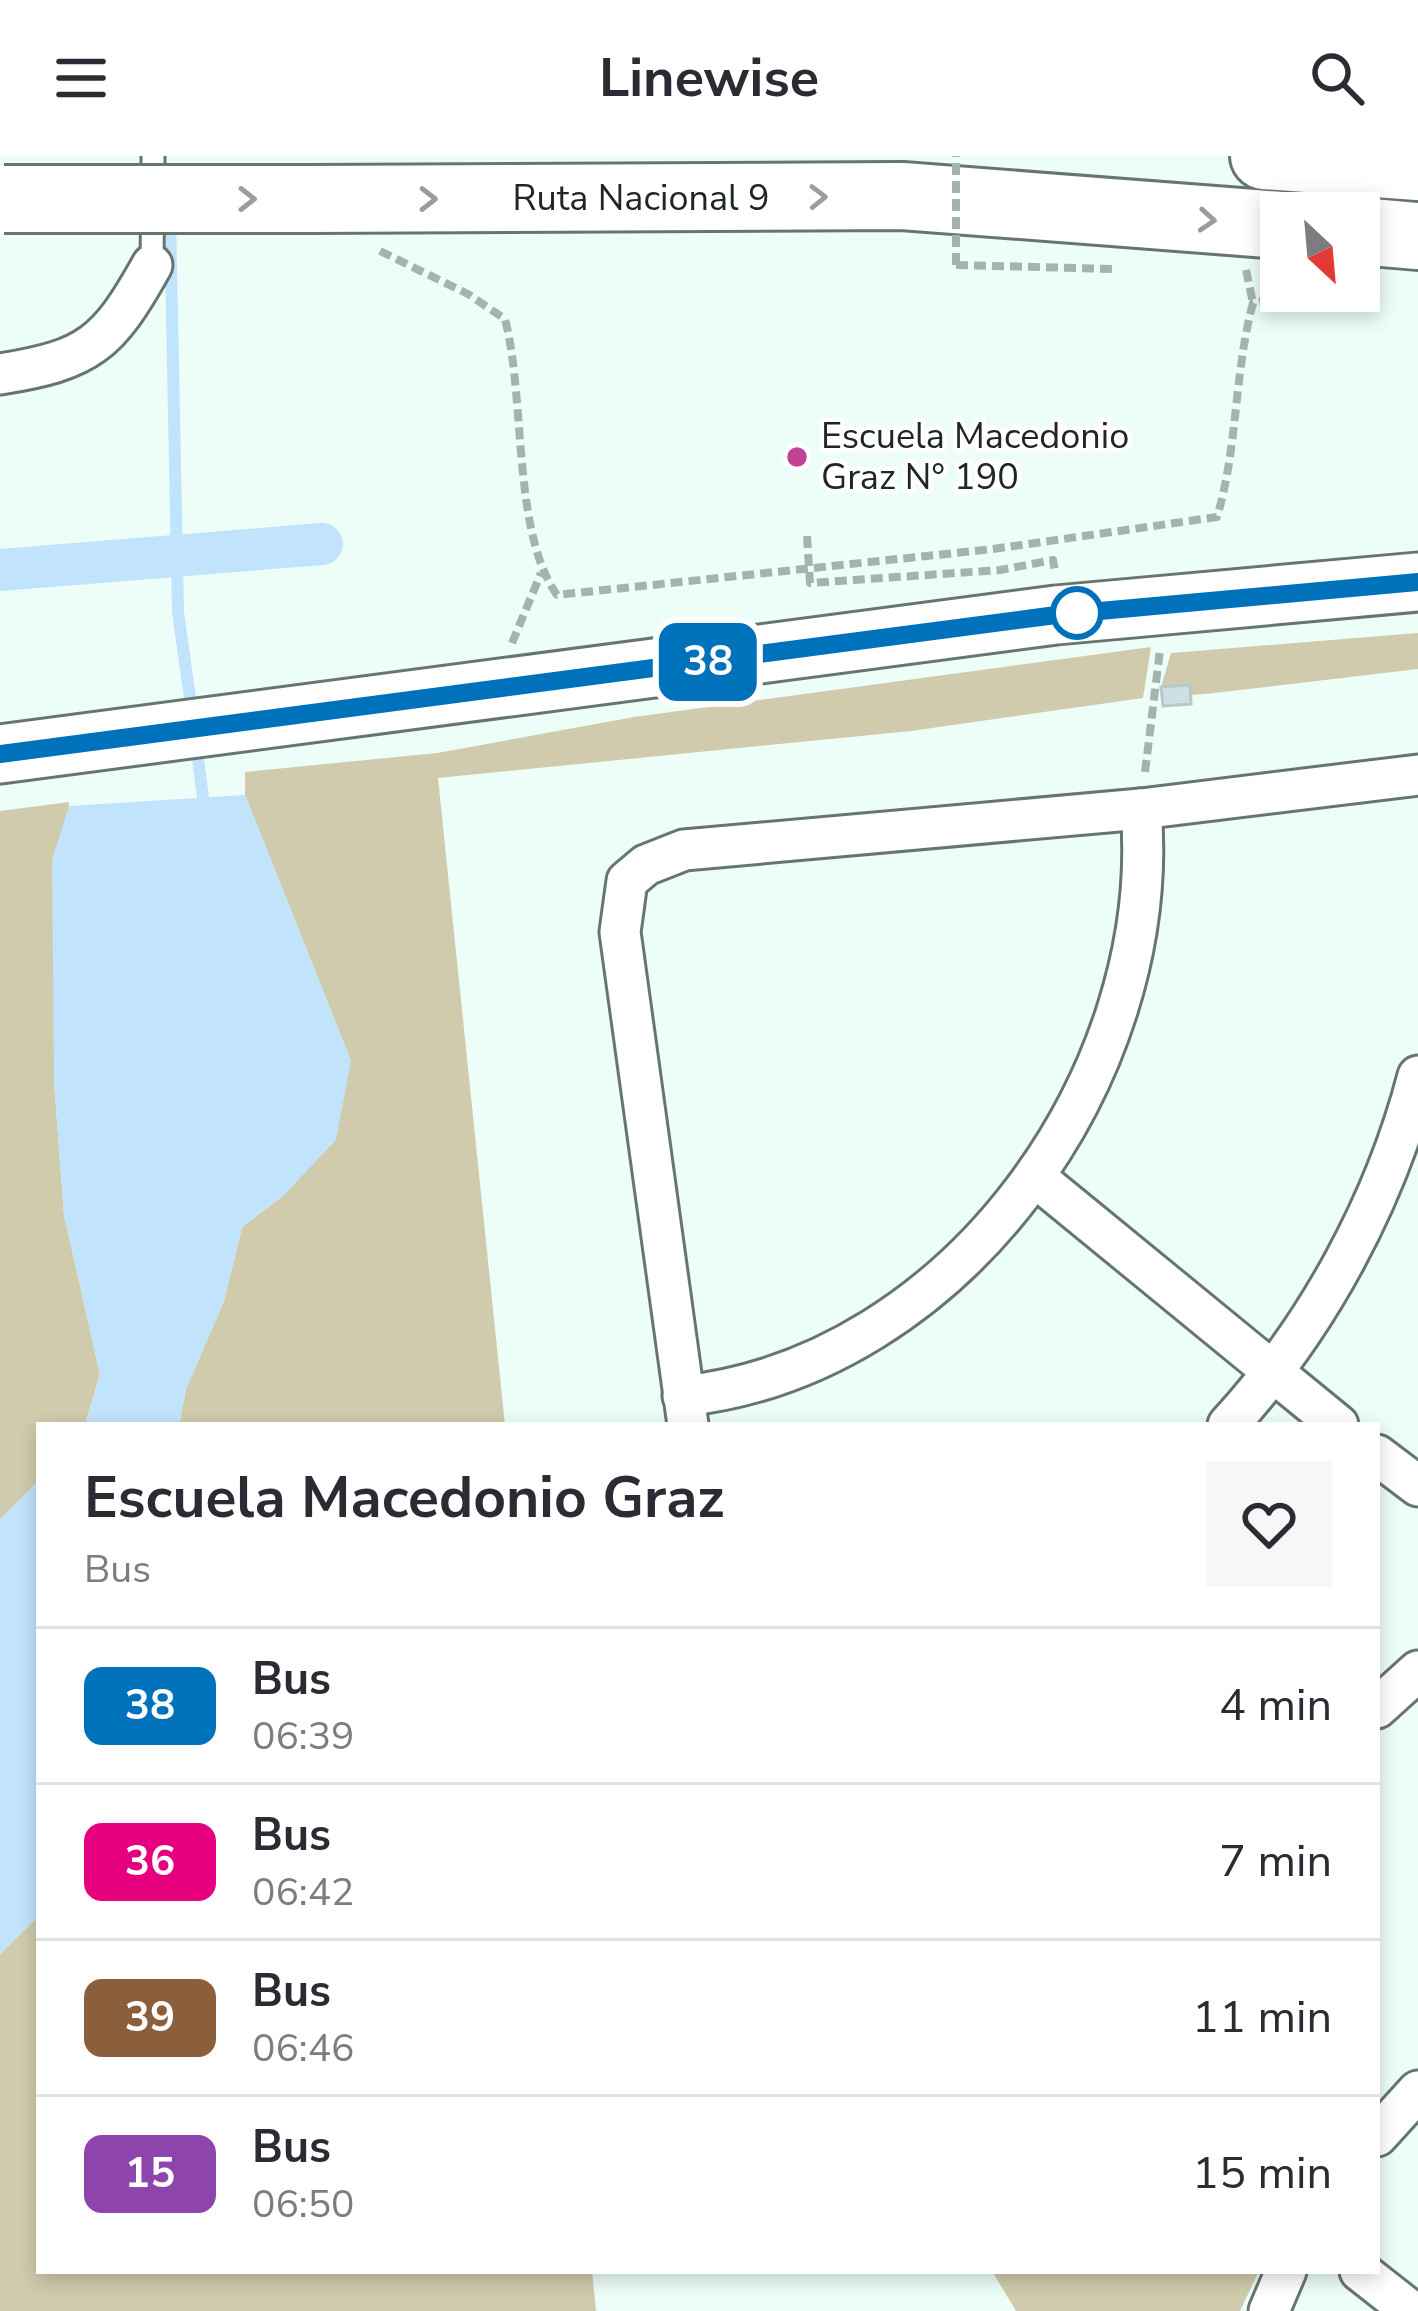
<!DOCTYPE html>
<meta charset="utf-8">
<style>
:root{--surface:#fff;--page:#f7f7f7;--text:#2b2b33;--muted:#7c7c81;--line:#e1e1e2}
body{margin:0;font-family:"Nunito Sans",sans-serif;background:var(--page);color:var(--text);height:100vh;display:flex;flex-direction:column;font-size:45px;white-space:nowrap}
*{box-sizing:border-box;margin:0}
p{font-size:39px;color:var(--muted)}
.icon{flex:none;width:66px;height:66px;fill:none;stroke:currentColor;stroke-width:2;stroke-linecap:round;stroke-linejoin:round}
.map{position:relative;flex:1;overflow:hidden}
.side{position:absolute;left:36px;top:1266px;width:1344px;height:852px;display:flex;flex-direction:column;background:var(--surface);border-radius:0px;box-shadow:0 6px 18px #0003}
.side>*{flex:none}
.badge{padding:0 24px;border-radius:18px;font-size:42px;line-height:78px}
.needle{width:78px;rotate:154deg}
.tools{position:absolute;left:1260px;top:36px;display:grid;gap:24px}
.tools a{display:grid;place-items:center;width:120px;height:120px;border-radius:0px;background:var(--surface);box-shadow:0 6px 18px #0003;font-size:60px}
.map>.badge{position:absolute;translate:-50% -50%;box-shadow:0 0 0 6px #fff}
.round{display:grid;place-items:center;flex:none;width:126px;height:126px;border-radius:0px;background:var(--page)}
.headline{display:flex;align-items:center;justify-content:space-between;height:204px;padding:0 48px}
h1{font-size:57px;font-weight:700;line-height:90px}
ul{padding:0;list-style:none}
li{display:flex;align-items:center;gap:36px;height:156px;padding:0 48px;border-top:3px solid var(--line)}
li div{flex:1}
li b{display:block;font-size:45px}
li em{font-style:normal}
li .badge{min-width:132px;font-weight:700;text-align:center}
header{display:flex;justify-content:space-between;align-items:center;height:156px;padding:0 48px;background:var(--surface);font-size:54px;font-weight:700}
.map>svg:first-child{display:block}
.green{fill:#d1cbad}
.water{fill:#c1e3fc}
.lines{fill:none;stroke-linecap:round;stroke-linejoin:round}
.stream{stroke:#c1e3fc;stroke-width:12}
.canal{stroke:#c1e3fc;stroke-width:42}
.building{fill:#cde0e2;stroke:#b6c9cb;stroke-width:3}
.lane-casing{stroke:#66766f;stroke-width:27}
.street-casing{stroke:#66766f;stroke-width:45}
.secondary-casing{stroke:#66766f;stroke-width:63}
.highway-casing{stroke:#66766f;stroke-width:72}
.path{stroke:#a5b3ae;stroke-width:8;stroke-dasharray:12 6;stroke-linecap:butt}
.lane{stroke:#fff;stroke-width:21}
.street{stroke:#fff;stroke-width:39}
.secondary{stroke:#fff;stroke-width:57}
.highway{stroke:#fff;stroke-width:66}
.highway-bridge-casing{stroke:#66766f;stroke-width:72;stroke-linecap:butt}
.path-bridge{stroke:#a5b3ae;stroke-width:8;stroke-dasharray:12 6;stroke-linecap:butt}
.highway-bridge{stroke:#fff;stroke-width:66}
.oneway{stroke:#9b9d9c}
.line-casing{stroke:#fff;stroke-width:27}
.line{stroke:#0072bc;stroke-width:18}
.poi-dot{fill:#c04495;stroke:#fff;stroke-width:4.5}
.stop-dot{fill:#fff;stroke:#0072bc;stroke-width:6}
.labels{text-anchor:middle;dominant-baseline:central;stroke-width:9;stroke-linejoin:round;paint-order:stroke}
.street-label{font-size:36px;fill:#202624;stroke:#fff}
.poi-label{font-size:36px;fill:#202624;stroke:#fff;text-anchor:start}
</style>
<header><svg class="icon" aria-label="menu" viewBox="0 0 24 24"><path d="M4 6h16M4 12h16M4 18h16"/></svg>Linewise<svg class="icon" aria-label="search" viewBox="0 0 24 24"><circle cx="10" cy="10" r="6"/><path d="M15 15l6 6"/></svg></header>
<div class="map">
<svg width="1418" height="2155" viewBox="0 0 1418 2155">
<rect width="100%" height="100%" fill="#ecfef7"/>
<g class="green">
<path d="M1418,477V513L1206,538L1190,539L1189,529L1161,531L1171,497Z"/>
<path d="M1151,491L1143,542L911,575L438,622L505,1269H179L186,1233L224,1145L242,1071L284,1039L351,905L245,639V616L437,597L634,561Z"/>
<path d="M69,646L54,925L64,1059L100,1218L85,1269H39V1324L0,1364V655Z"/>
<path d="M39,1760V2115H592L596,2155H0V1798Z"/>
<path d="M992,2115H1259L1240,2155H1016Z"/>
</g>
<g class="water">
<path d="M245,639L351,905L336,984L284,1039L242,1071L224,1145L186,1233L179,1269H85L100,1218L64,1059L54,924L52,704L69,650Z"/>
<path d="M39,1324V1760L0,1798V1364Z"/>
</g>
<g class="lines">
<g class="stream">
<path d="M170,61L178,456L192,556"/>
<path d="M196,588L205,657"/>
</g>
<path class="canal" d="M0,414L322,388"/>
</g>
<path class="building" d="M1190,529L1191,548L1163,550L1161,531Z"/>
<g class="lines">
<g class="lane-casing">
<path id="lane" d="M152,109L153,0"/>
</g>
<g class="street-casing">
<g id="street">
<path d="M0,218C89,204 108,188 152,109"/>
<path d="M1035,1021L1338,1269"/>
<path d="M683,1240C955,1211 1164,920 1141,653"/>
<path d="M688,1269L620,776L627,725L646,709L684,694L1141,653L1418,619"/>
<path d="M1228,1269C1317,1172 1385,1047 1418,920"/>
<path d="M1377,1299L1418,1330"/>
<path d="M1377,1552L1418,1515"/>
<path d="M1377,1980L1418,1935"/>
<path d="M1360,2115L1411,2155"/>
<path d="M1269,2155L1286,2115"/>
</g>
</g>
<g class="secondary-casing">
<path id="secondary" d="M0,598L1056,459L1418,426"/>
</g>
<g class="highway-casing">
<g id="highway">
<path d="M1264,0L1418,11"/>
<path d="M311,43L902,40L1281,69"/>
<path d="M1359,75L1418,80"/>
</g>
</g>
<g class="path">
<path d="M380,95L468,138L505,163C526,244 512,375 557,439L993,393L1217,361C1238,291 1234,217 1253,147L1309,135"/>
<path d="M956,109L1114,113"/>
<path d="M1246,114L1253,147"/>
<path d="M807,380L810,427L1000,414L1053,404L1055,416"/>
<path d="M512,487L541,417"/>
<path d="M1145,616L1160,494"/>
</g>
<use href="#lane" class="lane"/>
<use href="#street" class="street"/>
<use href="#secondary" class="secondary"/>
<use href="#highway" class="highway"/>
<g class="highway-bridge-casing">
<path id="highway-bridge" d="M4,43H311"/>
</g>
<path class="path-bridge" d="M956,109V0"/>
<use href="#highway-bridge" class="highway-bridge"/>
</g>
<defs><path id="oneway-chevron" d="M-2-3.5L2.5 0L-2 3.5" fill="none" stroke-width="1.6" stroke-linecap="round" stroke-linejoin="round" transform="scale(3)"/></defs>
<g class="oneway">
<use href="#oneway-chevron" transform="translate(818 41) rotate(-1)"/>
<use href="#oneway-chevron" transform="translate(247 43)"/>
<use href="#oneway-chevron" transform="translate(428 43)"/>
<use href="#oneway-chevron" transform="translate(1207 64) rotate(4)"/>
</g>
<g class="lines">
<g class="line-casing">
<path id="line" d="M0,598L1056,459L1418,426"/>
</g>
<use href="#line" class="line"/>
</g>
<circle class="poi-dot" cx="797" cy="301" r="12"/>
<circle class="stop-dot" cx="1077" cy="457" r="24"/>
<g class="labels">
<g class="street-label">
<text x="641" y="42">Ruta Nacional 9</text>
</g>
<g class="poi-label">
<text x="821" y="280">Escuela Macedonio<tspan x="821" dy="41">Graz N° 190</tspan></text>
</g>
</g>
</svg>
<div class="tools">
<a><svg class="needle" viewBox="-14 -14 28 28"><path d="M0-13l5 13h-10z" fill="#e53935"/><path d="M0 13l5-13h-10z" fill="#7c7c81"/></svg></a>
</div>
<b class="badge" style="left:708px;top:506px;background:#0072bc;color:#fff">38</b>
<section class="side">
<div class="headline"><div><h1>Escuela Macedonio Graz</h1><p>Bus</p></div><a class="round"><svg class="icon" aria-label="heart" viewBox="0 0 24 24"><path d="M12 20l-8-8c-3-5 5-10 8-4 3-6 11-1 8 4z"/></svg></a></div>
<ul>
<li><span class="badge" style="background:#0072bc;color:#fff">38</span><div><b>Bus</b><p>06:39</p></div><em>4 min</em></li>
<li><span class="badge" style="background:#e6007e;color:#fff">36</span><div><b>Bus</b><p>06:42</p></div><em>7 min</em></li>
<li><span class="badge" style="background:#8b5e3c;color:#fff">39</span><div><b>Bus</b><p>06:46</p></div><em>11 min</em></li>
<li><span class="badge" style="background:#8e44ad;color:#fff">15</span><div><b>Bus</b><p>06:50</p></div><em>15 min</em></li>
</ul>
</section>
</div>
